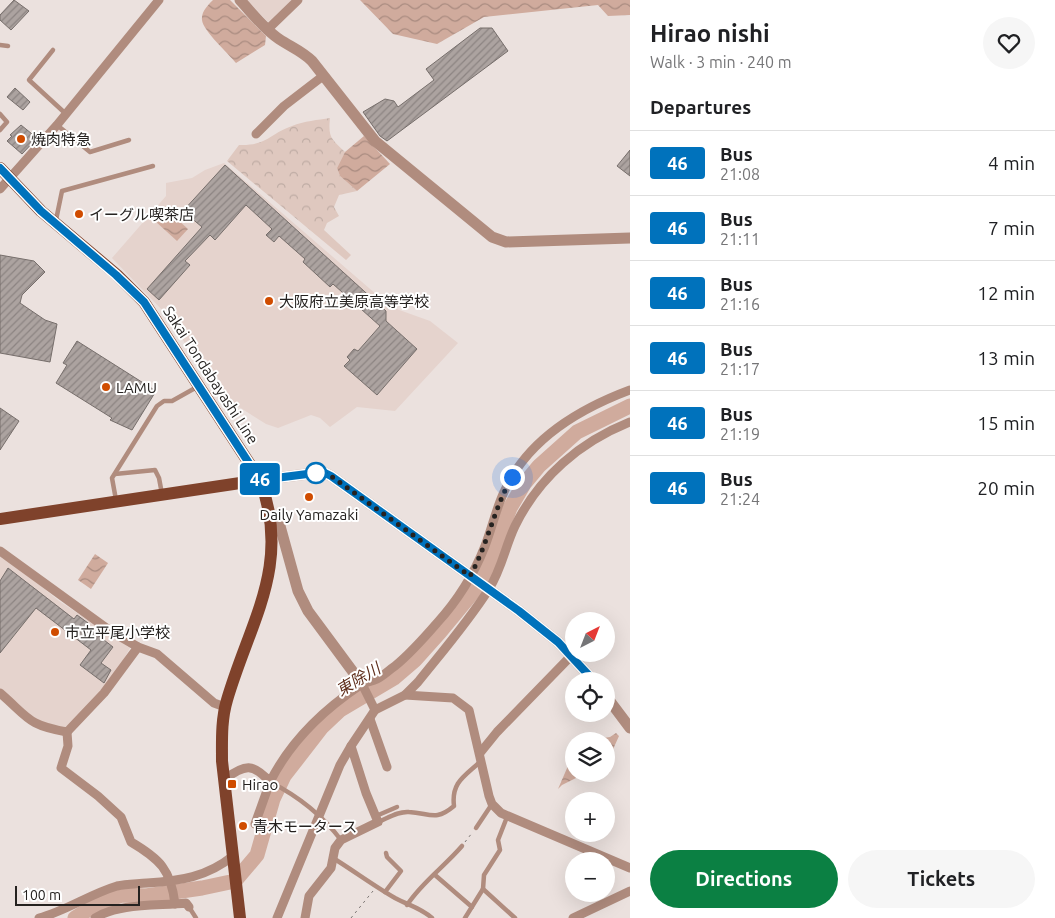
<!DOCTYPE html>
<meta charset="utf-8">
<style>
:root{--surface:#fff;--page:#f6f6f6;--text:#202124;--muted:#757577;--line:#e0e0e0;--accent:#0b8043}
body{margin:0;font-family:Ubuntu,"Noto Sans JP",sans-serif;background:var(--page);color:var(--text);height:100vh;display:flex;flex-direction:column;font-size:19px;white-space:nowrap}
*{box-sizing:border-box;margin:0}
p{font-size:16px;color:var(--muted)}
.icon{flex:none;width:28px;height:28px;fill:none;stroke:currentColor;stroke-width:2;stroke-linecap:round;stroke-linejoin:round}
.map{position:relative;flex:1;overflow:hidden}
.details{display:flex;flex-direction:column;background:var(--surface);width:425px}
.details>*{flex:none}
.badge{padding:0 10px;border-radius:4px;font-size:18px;line-height:32px}
.needle{width:32px;rotate:42deg}
.buttons{position:absolute;left:565px;top:612px;display:grid;gap:10px}
.buttons a{display:grid;place-items:center;width:50px;height:50px;border-radius:50%;background:var(--surface);box-shadow:0 5px 20px #0002;font-size:25px}
.scale{position:absolute;left:15px;bottom:12px;width:125px;box-sizing:border-box;padding-left:5px;border:2px solid #252220;border-top:0;font-size:14px;line-height:18px;white-space:nowrap;color:#252220;-webkit-text-stroke:4px #fff;paint-order:stroke}
.you{position:absolute;width:25px;height:25px;margin:-12px;border:4px solid #fff;border-radius:50%;background:#1a73e8;box-shadow:0 0 0 8px #1a73e833}
.map>.badge{position:absolute;translate:-50% -50%;box-shadow:0 0 0 2px #fff}
h2{padding:0 20px;font-size:19px;line-height:45px}
.round{display:grid;place-items:center;flex:none;width:52px;height:52px;border-radius:26px;background:var(--page)}
.overview{display:flex;align-items:center;justify-content:space-between;height:85px;padding:0 20px}
h1{font-size:24px;font-weight:700;line-height:38px}
.action{display:flex;gap:10px;margin-top:auto;padding:10px 20px}
.action a{flex:1;height:58px;border-radius:30px;background:var(--accent);color:#fff;font-size:20px;font-weight:700;line-height:58px;text-align:center}
.action a+a{background:var(--page);color:var(--text)}
ul{padding:0;list-style:none}
li{display:flex;align-items:center;gap:15px;height:65px;padding:0 20px;border-top:1px solid var(--line)}
li div{flex:1}
li b{display:block;font-size:19px}
li em{font-style:normal}
li .badge{min-width:55px;font-weight:700;text-align:center}
main{display:flex;flex:1;min-height:0}
.map>svg:first-child{display:block}
.built{fill:#e5d3cd}
.forest{fill:url(#forest-crowns)}
.water{fill:url(#water-waves)}
.lines{fill:none;stroke-linecap:round;stroke-linejoin:round}
.river{stroke:#d0ab9d;stroke-width:15}
.building{fill:url(#building-hatch);stroke:#766e6b}
.path{stroke:#7e7876;stroke-width:1;stroke-dasharray:2.5 4;stroke-linecap:butt}
.service{stroke:#b08c7e;stroke-width:4.5}
.minor{stroke:#b08c7e;stroke-width:9}
.tertiary{stroke:#b08c7e;stroke-width:11}
.primary{stroke:#7f422b;stroke-width:12}
.line-casing{stroke:#fff;stroke-width:11}
.line{stroke:#0072bc;stroke-width:8}
.walk{stroke:#252220;stroke-width:5;stroke-dasharray:0 9}
.poi-dot{fill:#d04c00;stroke:#fff;stroke-width:2}
.stop-dot{fill:#fff;stroke:#0072bc;stroke-width:2.5}
.labels{text-anchor:middle;dominant-baseline:central;stroke-width:4;stroke-linejoin:round;paint-order:stroke}
.poi-label{font-size:15px;fill:#252220;stroke:#fff;text-anchor:start}
.street-label{font-size:15px;fill:#252220;stroke:#fff}
.water-label{font-size:16px;font-style:italic;fill:#5f2e1b;stroke:#fff}
</style>
<main>
<div class="map">
<svg width="630" height="918" viewBox="0 0 630 918">
<defs>
<pattern id="forest-crowns" width="20" height="18" patternUnits="userSpaceOnUse" patternTransform="scale(1.25)"><rect width="20" height="18" fill="#dfc8bf"/><path d="M2 6a3 3 0 1 1 6 0M12 15a3 3 0 1 1 6 0" fill="none" stroke="#bfaca4"/></pattern>
<pattern id="water-waves" width="16" height="10" patternUnits="userSpaceOnUse" patternTransform="scale(1.25)"><rect width="16" height="10" fill="#d0ab9d"/><path d="M0 5q4-4 8 0t8 0" fill="none" stroke="#a98b80"/></pattern>
<pattern id="building-hatch" width="6" height="6" patternUnits="userSpaceOnUse" patternTransform="scale(1.25)"><rect width="6" height="6" fill="#aca3a0"/><path d="M-1 1l2-2M0 6l6-6M5 7l2-2" fill="none" stroke="#8c8482"/></pattern>
</defs>
<rect width="100%" height="100%" fill="#ebe1de"/>
<g class="built">
<path d="M247,0H293L268,22Z"/>
<path d="M224,163L391,307L430,321L458,343L395,411L357,407L330,427L320,418L311,415L278,428L266,424L236,405L209,378L163,311L112,258L166,196V183L192,178L205,170Z"/>
<path d="M0,557L19,568L59,601L130,648L114,676L73,722L65,727L39,722L0,689Z"/>
</g>
<path class="forest" d="M330,118C328,137 331,139 345,152L337,168L340,176L357,191L339,195L334,207L339,216L327,223L324,230L351,255L346,260L227,161L239,145C267,146 269,134 292,126C304,121 318,120 330,118Z"/>
<g class="water">
<path d="M213,0H230L266,36L265,45L236,63C229,54 203,31 202,20C201,12 208,5 213,0Z"/>
<path d="M360,0H630V15L608,16L598,5L484,17L437,44L393,34Z"/>
<path d="M364,136L390,164L357,191L340,176L337,168L345,152Z"/>
<path d="M166,209L188,229L177,241L155,221Z"/>
<path d="M95,554L108,563L91,589L78,580Z"/>
<path d="M616,733L619,736L610,756V772L607,774L606,741H584L610,737Z"/>
<path d="M574,752V774H584L562,785L558,789Z"/>
</g>
<g class="lines">
<path class="river" d="M75,918L97,904L122,895L146,896L202,888L235,881L257,855L273,799L284,776L322,727L340,710L394,678L415,660L440,632L474,591L485,573L510,508L524,484L539,466L577,432L630,406"/>
</g>
<g class="building">
<path d="M14,0L29,11L11,30L0,20V15Z"/>
<path d="M480,28H492L508,51L387,141L380,136L363,112L385,99L394,101L398,107L434,80L426,69Z"/>
<path d="M15,88L30,102L23,110L7,97Z"/>
<path d="M21,125L37,138L22,154L7,141L12,136L10,135Z"/>
<path d="M630,150V176L617,166Z"/>
<path d="M225,165L386,311V321L417,349L377,395L344,366L350,360L347,357L354,349L358,351L380,326L333,284L330,287L303,262L305,259L279,236L274,242L266,235L272,229L246,205L215,240L210,235L185,261L190,265L159,300L147,289L202,227L183,211Z"/>
<path d="M0,255L34,261L45,272L22,295L20,303L45,320L57,324L50,362L0,353Z"/>
<path d="M77,341L156,391L132,430L110,420L112,418L56,383L67,365L63,363Z"/>
<path d="M0,408L19,421L0,450Z"/>
<path d="M8,568L74,619L77,615L88,623L86,626L113,647L101,663L111,670L104,683L80,665L91,650L36,608L0,653V581Z"/>
</g>
<g class="lines">
<g class="path">
<path d="M465,842L472,833"/>
<path d="M351,918L373,891"/>
</g>
<g class="service">
<path d="M0,45L8,46"/>
<path d="M53,50L29,80L66,114"/>
<path d="M0,114L7,122L0,130"/>
<path d="M57,125L90,152L129,140"/>
<path d="M56,220L62,191L153,166"/>
<path d="M115,474L155,470L159,478L162,494"/>
<path d="M116,500L112,478L157,406L164,401H172L197,387"/>
<path d="M270,782C298,796 322,815 341,840"/>
<path d="M376,816L397,807"/>
<path d="M378,822C388,818 398,811 409,812C430,813 435,822 454,806C451,782 465,776 481,761"/>
<path d="M476,828L492,804"/>
<path d="M333,858C354,871 374,886 395,898C408,905 421,908 432,918"/>
<path d="M435,875L472,907"/>
<path d="M483,889L515,918"/>
<path d="M385,892L401,871L387,857L386,853"/>
<path d="M407,905C422,882 444,867 462,846"/>
<path d="M189,907L196,918"/>
<path d="M465,918L483,889L484,875L500,850L498,840L507,817"/>
</g>
<g class="minor">
<path d="M267,30L298,0"/>
<path d="M256,134L284,106L323,76"/>
<path d="M0,189L57,125L159,0"/>
<path d="M0,551L109,630L138,647L157,654L214,703L225,707"/>
<path d="M362,684L375,710"/>
<path d="M0,693C29,718 27,725 67,732L104,693L138,647"/>
<path d="M405,695L453,698L469,710L489,796L492,804L501,813L630,868"/>
<path d="M370,719L387,767"/>
<path d="M67,732L68,746L61,768L98,796L121,817L131,842C160,859 171,870 175,904"/>
<path d="M480,753L497,732L571,656"/>
<path d="M225,779C245,764 253,763 270,782C290,742 322,711 359,686C364,682 371,682 377,679C383,676 389,670 395,666C411,653 424,638 437,623C458,600 474,574 485,546C492,528 496,509 504,492C527,440 579,409 630,390"/>
<path d="M255,824L270,782"/>
<path d="M39,918C66,911 90,894 117,886C126,884 137,884 147,883C180,881 207,877 233,856"/>
<path d="M95,918C118,903 158,906 186,903L189,907"/>
<path d="M277,918L340,765L351,746L375,710L405,695L418,682C442,652 468,622 489,589C502,568 505,547 515,526C539,477 580,442 630,422"/>
<path d="M305,918L309,896L331,868L335,848L341,840L378,822L366,793L351,746"/>
<path d="M573,918L630,891"/>
</g>
<g class="tertiary">
<path d="M240,0C252,13 264,29 279,39C291,47 302,51 312,61L375,141L492,237L506,242L630,238"/>
<path d="M260,480L323,472L331,476L519,611L558,642L594,681"/>
<path d="M272,522L280,526L298,591L308,611L362,684"/>
<path d="M606,696L630,728"/>
</g>
<g class="primary">
<path d="M0,168L41,211L117,275L144,302L260,480C292,565 250,621 227,700C221,720 222,741 222,761L240,918"/>
<path d="M0,519L260,480"/>
</g>
</g>
<g class="lines">
<g class="line-casing">
<path id="line" d="M0,168L41,211L116,275L144,302L260,480L323,472L331,476L519,611L558,642L594,681"/>
</g>
<use href="#line" class="line"/>
<path class="walk" d="M316,473L323,472L331,476L470,576C488,544 494,508 512,477"/>
</g>
<g class="poi-dot">
<circle cx="21" cy="139" r="5"/>
<circle cx="79" cy="214" r="5"/>
<circle cx="269" cy="301" r="5"/>
<circle cx="106" cy="387" r="5"/>
<circle cx="309" cy="497" r="5"/>
<circle cx="55" cy="632" r="5"/>
<rect x="227" y="779" width="10" height="10" rx="2.5"/>
<circle cx="243" cy="826" r="5"/>
</g>
<circle class="stop-dot" cx="316" cy="473" r="10"/>
<g class="labels">
<g class="poi-label">
<text x="31" y="139">焼肉特急</text>
<text x="89" y="214">イーグル喫茶店</text>
<text x="279" y="301">大阪府立美原高等学校</text>
<text x="116" y="387">LAMU</text>
<text x="309" y="514" text-anchor="middle">Daily Yamazaki</text>
<text x="65" y="632">市立平尾小学校</text>
<text x="242" y="784">Hirao</text>
<text x="253" y="826">青木モータース</text>
</g>
<g class="street-label">
<text transform="translate(211 375) rotate(57)">Sakai Tondabayashi Line</text>
</g>
<g class="water-label">
<text transform="translate(358 679) rotate(-31)">東除川</text>
</g>
</g>
</svg>
<div class="buttons">
<a><svg class="needle" viewBox="-14 -14 28 28"><path d="M0-13l5 13h-10z" fill="#e53935"/><path d="M0 13l5-13h-10z" fill="#757577"/></svg></a>
<a><svg class="icon" aria-label="locate" viewBox="0 0 24 24"><circle cx="12" cy="12" r="6"/><path d="M12 2v4M12 18v4M2 12h4M18 12h4"/></svg></a>
<a><svg class="icon" aria-label="layers" viewBox="0 0 24 24"><path d="M12 4l9 5-9 5-9-5zM3 14l9 5 9-5"/></svg></a>
<a>+</a>
<a>−</a>
</div>
<div class="scale">100 m</div>
<div class="you" style="left:512px;top:477px"></div>
<b class="badge" style="left:260px;top:479px;background:#0072bc;color:#fff">46</b>
</div>
<section class="details">
<div class="overview"><div><h1>Hirao nishi</h1><p>Walk · 3 min · 240 m</p></div><a class="round"><svg class="icon" aria-label="heart" viewBox="0 0 24 24"><path d="M12 20l-8-8c-3-5 5-10 8-4 3-6 11-1 8 4z"/></svg></a></div>
<h2>Departures</h2>
<ul>
<li><span class="badge" style="background:#0072bc;color:#fff">46</span><div><b>Bus</b><p>21:08</p></div><em>4 min</em></li>
<li><span class="badge" style="background:#0072bc;color:#fff">46</span><div><b>Bus</b><p>21:11</p></div><em>7 min</em></li>
<li><span class="badge" style="background:#0072bc;color:#fff">46</span><div><b>Bus</b><p>21:16</p></div><em>12 min</em></li>
<li><span class="badge" style="background:#0072bc;color:#fff">46</span><div><b>Bus</b><p>21:17</p></div><em>13 min</em></li>
<li><span class="badge" style="background:#0072bc;color:#fff">46</span><div><b>Bus</b><p>21:19</p></div><em>15 min</em></li>
<li><span class="badge" style="background:#0072bc;color:#fff">46</span><div><b>Bus</b><p>21:24</p></div><em>20 min</em></li>
</ul>
<div class="action"><a>Directions</a><a>Tickets</a></div>
</section>
</main>
